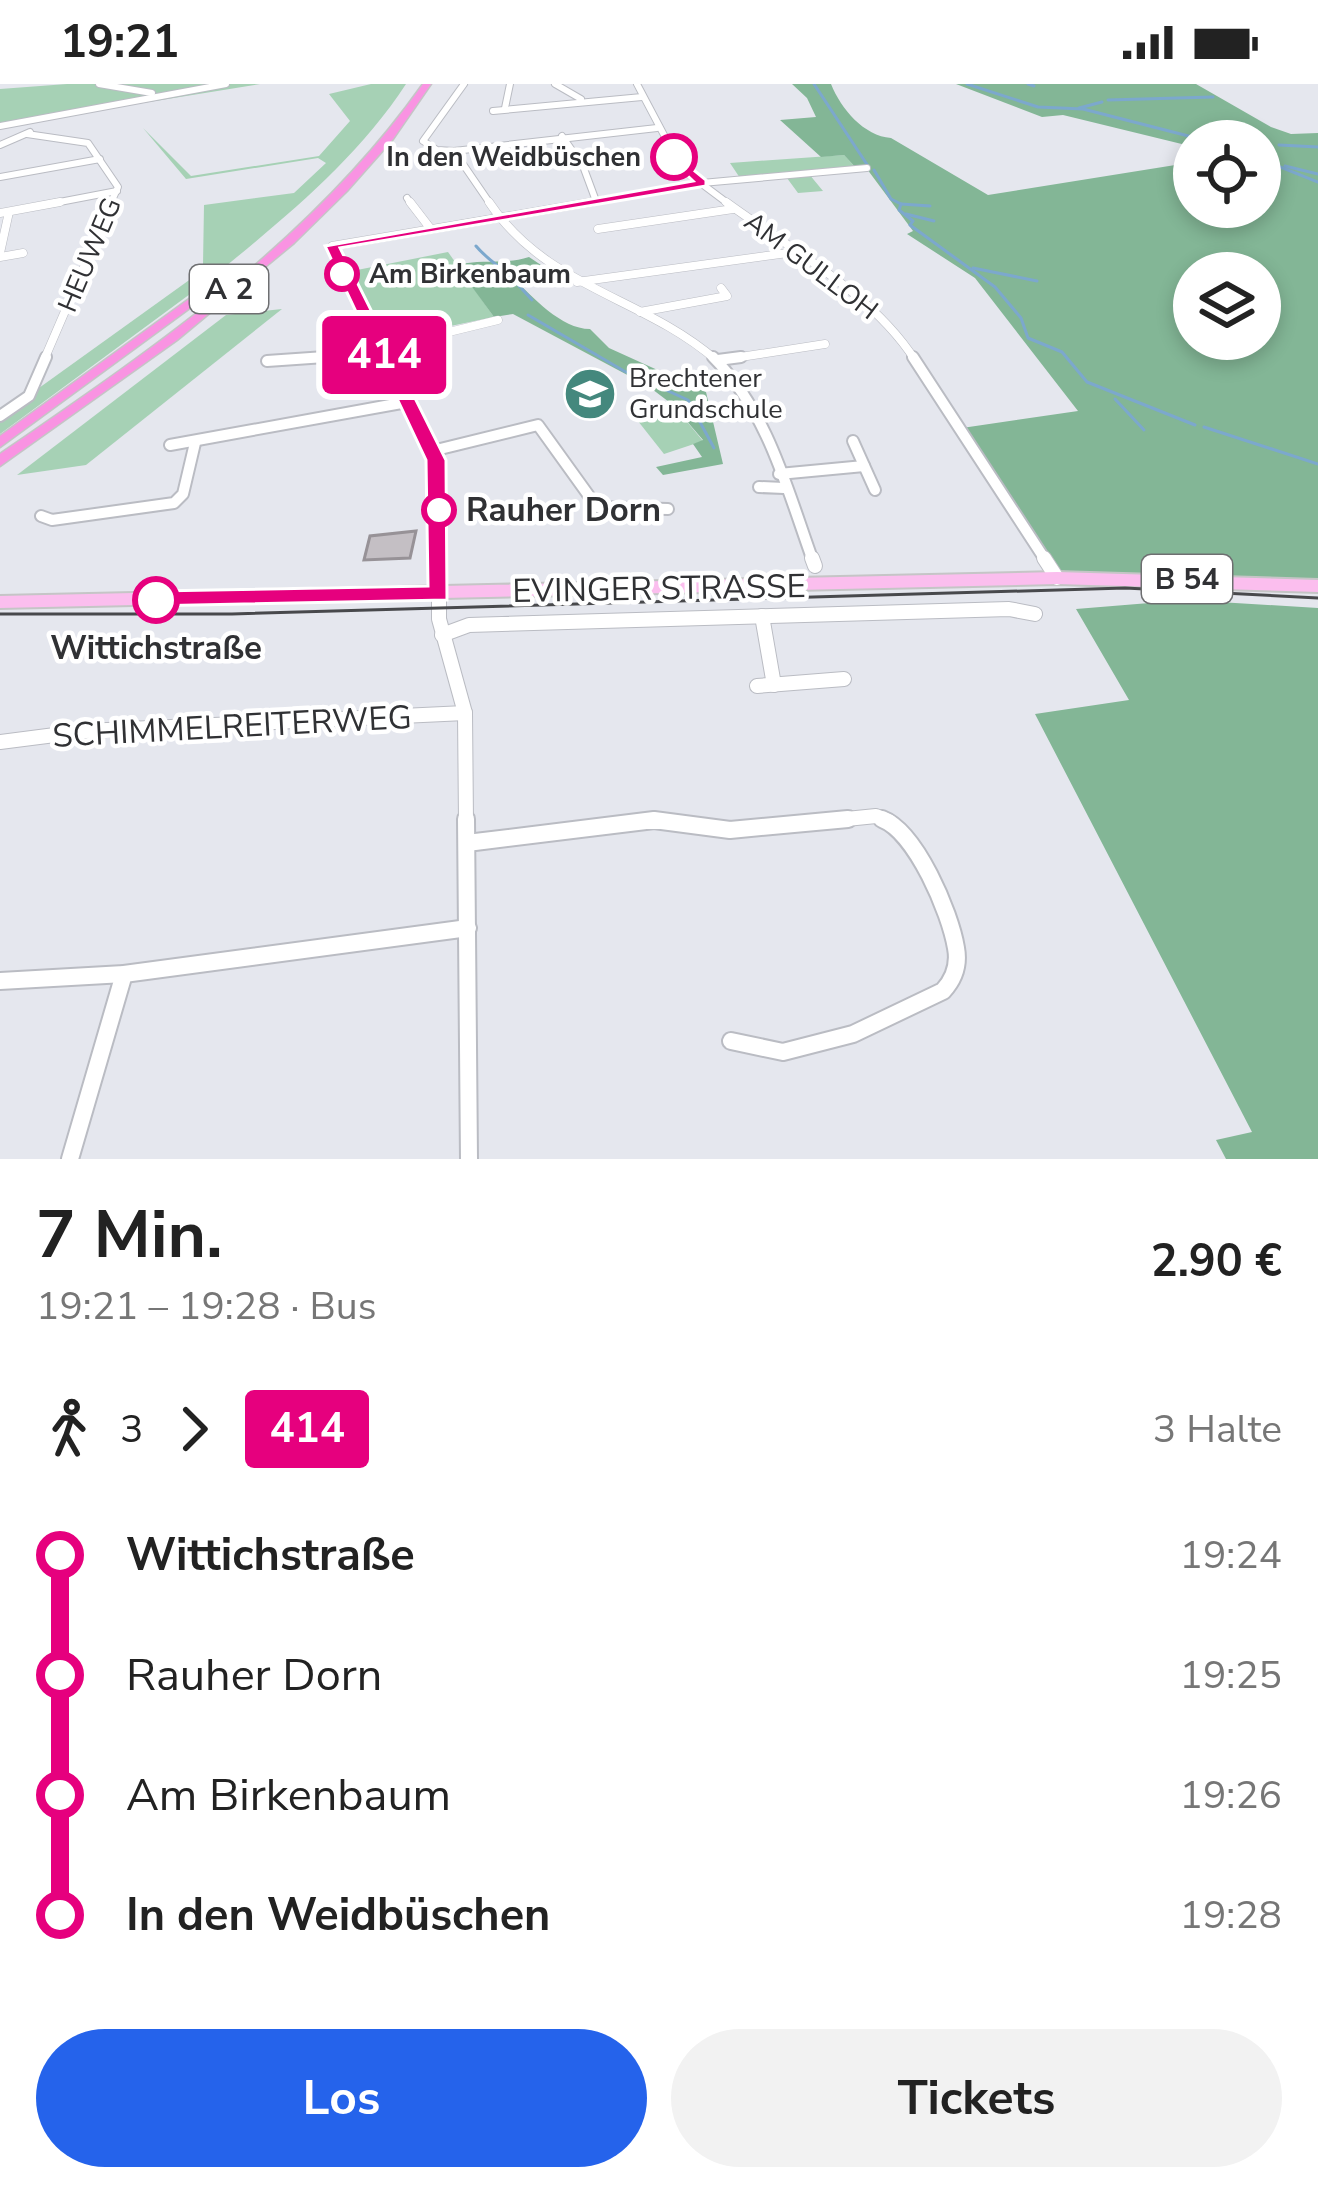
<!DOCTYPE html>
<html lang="de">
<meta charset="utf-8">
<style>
:root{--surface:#fff;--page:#f2f2f2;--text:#222;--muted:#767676;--accent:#2563eb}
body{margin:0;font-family:"Nunito Sans",sans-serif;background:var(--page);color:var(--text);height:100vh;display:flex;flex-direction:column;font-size:45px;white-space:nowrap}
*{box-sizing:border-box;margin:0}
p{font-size:39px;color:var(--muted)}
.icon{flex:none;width:66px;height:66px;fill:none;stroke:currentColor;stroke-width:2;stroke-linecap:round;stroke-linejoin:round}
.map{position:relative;height:1075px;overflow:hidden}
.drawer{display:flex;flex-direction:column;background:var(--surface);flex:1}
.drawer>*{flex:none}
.badge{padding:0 24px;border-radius:9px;font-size:42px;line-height:78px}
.controls{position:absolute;left:1173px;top:36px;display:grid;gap:24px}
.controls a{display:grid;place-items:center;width:108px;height:108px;border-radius:50%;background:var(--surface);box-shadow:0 6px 18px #0003;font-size:60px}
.map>.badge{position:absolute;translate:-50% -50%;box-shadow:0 0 0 6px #fff}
.legs{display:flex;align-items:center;gap:18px;height:132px;padding:0 36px;font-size:39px}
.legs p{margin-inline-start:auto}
.headline{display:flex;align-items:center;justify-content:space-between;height:204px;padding:0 36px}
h1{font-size:66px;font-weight:700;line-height:90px}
.primary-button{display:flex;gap:24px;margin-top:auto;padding:24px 36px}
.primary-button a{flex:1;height:138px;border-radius:72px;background:var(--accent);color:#fff;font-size:48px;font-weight:700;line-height:138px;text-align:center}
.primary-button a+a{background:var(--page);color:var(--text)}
ul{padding:0 36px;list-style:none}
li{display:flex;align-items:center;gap:42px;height:120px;font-size:45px}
li i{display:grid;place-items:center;width:18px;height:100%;margin:0 15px;background:currentColor}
li i::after{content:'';width:30px;height:30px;margin:-15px;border:9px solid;border-radius:50%;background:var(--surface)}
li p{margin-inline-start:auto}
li:first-child i{background:linear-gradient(#0000 50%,currentColor 0)}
li:last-child i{background:linear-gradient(currentColor 50%,#0000 0)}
.status{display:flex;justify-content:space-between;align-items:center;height:84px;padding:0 60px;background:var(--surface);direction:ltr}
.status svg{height:33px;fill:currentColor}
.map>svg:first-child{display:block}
.green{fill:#a6d1b5}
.forest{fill:#83b696;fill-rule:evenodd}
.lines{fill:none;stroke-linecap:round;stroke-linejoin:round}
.stream{stroke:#7ca8cd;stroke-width:3}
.building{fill:#c4bfc4;stroke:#979297;stroke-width:3}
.minor-far4-casing{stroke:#babcc3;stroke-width:8}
.minor-far3-casing{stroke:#babcc3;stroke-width:9}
.minor-far2-casing{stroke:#babcc3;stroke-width:14}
.minor-far1-casing{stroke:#babcc3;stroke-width:16}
.minor-casing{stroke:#babcc3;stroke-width:20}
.major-casing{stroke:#c5c5c6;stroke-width:4}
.highway-casing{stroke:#c5c5c6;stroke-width:3}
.minor-far4{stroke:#fff;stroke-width:6}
.minor-far3{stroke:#fff;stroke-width:8}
.minor-far2{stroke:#fff;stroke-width:10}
.minor-far1{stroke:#fff;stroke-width:14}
.minor{stroke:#fff;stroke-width:16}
.major{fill:#fbbeee;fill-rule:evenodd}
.highway{fill:#f993e2;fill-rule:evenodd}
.tram{stroke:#48494c;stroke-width:3}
.line-1{fill:#e6007e;stroke:#fff;stroke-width:3}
.stop-1-dot{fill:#fff;stroke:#e6007e;stroke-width:6}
.labels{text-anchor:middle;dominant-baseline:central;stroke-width:9;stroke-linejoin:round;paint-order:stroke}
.far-stop-label{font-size:27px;font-weight:bold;fill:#303134;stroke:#fff;text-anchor:end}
.far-street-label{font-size:27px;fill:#303134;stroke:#fff}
.far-poi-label{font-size:27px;fill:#303134;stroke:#fff;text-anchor:start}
.shield{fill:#fff;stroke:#6e6f71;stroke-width:3}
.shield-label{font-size:30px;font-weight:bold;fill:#303134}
.stop-label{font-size:33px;font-weight:bold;fill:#303134;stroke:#fff;text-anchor:start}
.street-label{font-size:33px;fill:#303134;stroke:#fff}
</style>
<div class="status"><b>19:21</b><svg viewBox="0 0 49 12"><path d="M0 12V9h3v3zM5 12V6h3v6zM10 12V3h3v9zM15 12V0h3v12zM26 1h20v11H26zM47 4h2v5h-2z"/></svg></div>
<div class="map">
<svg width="1318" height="1075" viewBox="0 0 1318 1075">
<rect width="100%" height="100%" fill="#e5e7ee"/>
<g class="green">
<path d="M67,0H260L0,42V5Z"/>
<path d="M371,0H406C359,72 292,128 226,182L203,181L204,121L294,109L326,79L318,74L186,95L143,44L191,92L319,72L350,37L329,10Z"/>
<path d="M844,71L856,84L809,90L823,107L798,109L784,90L740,94L730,79Z"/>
<path d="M448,168L494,233L383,256L347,188Z"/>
<path d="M206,184L224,185L0,350V332Z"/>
<path d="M282,225L86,381L17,391L226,231Z"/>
<path d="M673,321L703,357L664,370L634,332Z"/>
</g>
<g class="forest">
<path d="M792,0H831C841,25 864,52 891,54L988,111L1194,78V123H1260V57H1194V63L1063,31L1042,33L956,0H1196L1271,43L1291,50L1318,49V502L1057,494L962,344L1078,327L975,194L907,150L913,147L867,85H857L844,71L821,73L780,36L816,33L807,14ZM1194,189H1260V255H1194Z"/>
<path d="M529,173L544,183L513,194C533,213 561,245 590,245L609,264L706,308L723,380L663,391L656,383L702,373L693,360L703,356L673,321L648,302L513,230L494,233L456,181C482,175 504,181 529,173Z"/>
<path d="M1186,516L1318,524V1075H1226L1216,1056L1252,1048L1035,630L1129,616L1076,525Z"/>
</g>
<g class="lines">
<g class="stream">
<path d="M814,0L868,82"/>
<path d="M967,0L1038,23L1083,25L1208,57"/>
<path d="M1028,0L1034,2"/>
<path d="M1108,16L1213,13"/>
<path d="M1079,24L1102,18"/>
<path d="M1279,61L1318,63"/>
<path d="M1260,75L1318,98"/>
<path d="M1285,82L1318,90"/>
<path d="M874,86L891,115L901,120L899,126L913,137L910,141L995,203L1021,234L1028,254L1062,268L1087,298L1195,341"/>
<path d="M901,120L930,122"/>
<path d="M906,130L934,137"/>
<path d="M476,162C490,179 506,185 520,203"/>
<path d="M973,184L1037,197"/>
<path d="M522,205L532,216"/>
<path d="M528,231L624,287L688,316L714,364"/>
<path d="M1115,315L1144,346"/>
<path d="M1204,343L1318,380"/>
</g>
</g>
<path class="building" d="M416,447L410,474L364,476L370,452Z"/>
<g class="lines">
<g class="minor-far4-casing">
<g id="minor-far4">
<path d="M99,0L152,9"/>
<path d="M464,0L423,57L437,66L454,67L491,121"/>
<path d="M555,0L581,15"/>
<path d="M637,0L682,85L730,121"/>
<path d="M505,24L510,0"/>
<path d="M493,27L642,13"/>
<path d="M0,42L226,0"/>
<path d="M27,50L88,59L118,103L110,121"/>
<path d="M562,52L583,82L596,117"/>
<path d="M0,61L30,48"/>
<path d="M454,67L657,44"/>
<path d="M0,93L100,75"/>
<path d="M407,114L412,121"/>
<path d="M44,121L117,107"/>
<path d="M574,121L702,99L867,84"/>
</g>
</g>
<g class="minor-far3-casing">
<g id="minor-far3">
<path d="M410,118L430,144"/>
<path d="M489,118C546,204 642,212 716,276"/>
<path d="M726,118C790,165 872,209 915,276"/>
<path d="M0,129L60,118"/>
<path d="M598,145L733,125"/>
<path d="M0,169L9,128"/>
<path d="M0,173L23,169"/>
<path d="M577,198L795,168"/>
<path d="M640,228L727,212L721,204"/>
<path d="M44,276L112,118"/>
<path d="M285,276L359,270L498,236"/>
<path d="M386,276L332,162L592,118"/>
<path d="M721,276L825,260"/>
</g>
</g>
<g class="minor-far2-casing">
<g id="minor-far2">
<path d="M384,273L439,388V477"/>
<path d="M713,273C768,328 787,405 813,477"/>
<path d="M913,273L1046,477"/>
<path d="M718,276L741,273"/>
<path d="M267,277L325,273"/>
<path d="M0,332L29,312L46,273"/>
<path d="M853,357L875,406"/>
<path d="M170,361L407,318"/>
<path d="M432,367L538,341L597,423L668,425"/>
<path d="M779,390L864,382"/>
<path d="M759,403L784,404"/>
<path d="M41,432L52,436L174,419L183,410L195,359"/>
</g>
</g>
<g class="minor-far1-casing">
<g id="minor-far1">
<path d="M439,474V535L465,629L466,738"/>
<path d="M812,474L815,482"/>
<path d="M1044,474L1057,494"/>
<path d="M762,532L774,601"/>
<path d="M442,551L469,541L1009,525L1035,530"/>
<path d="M757,602L844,595"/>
<path d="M0,658L86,647L465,629"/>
<path d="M641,738H667"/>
<path d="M817,738L876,732L890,738"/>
</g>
</g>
<g class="minor-casing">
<g id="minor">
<path d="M466,735L469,1075"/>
<path d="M467,759L654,736L730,746L848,735"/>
<path d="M0,897L124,890L468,844"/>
<path d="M731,957L783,968L853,950L943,907C954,895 959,880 956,864C950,828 916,748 882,735"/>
<path d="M70,1075L124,890"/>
</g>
</g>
<g class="major-casing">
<path id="major" d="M1057,488L1318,496V508L1057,500L0,524V512Z"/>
</g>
<g class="highway-casing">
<g id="highway">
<path d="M423,0H431L393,55L347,107L294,159L177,256L0,382V370C156,263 313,156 423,0Z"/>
<path d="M214,197L224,199L0,363V352Z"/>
</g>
</g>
<use href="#minor-far4" class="minor-far4"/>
<use href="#minor-far3" class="minor-far3"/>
<use href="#minor-far2" class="minor-far2"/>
<use href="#minor-far1" class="minor-far1"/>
<use href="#minor" class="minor"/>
<use href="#major" class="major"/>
<use href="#highway" class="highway"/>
<path class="tram" d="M0,530H232L1125,504L1318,514"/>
</g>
<path class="line-1" d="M674,70L706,96V102L340,164L446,376L447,516L147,522L144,516L156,507L428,502L426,376L325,162L693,97L668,73Z"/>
<defs>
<g id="school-disc" transform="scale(2.7)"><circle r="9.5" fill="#44887d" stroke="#fff"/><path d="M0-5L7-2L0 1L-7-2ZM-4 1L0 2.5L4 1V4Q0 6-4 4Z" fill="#fff"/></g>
</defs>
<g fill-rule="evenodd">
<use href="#school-disc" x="590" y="310"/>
</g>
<g class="stop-1-dot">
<circle cx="674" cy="73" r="21"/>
<circle cx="342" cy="190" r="15"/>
<circle cx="439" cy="426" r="15"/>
<circle cx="156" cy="516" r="21"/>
</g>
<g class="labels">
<g class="far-stop-label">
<text x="641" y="73">In den Weidbüschen</text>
<text x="369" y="190" text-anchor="start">Am Birkenbaum</text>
</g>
<g class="far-street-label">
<text transform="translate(90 171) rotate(-67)">HEUWEG</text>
<text transform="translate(811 182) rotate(37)">AM GULLOH</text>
</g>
<g class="far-poi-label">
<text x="629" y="294">Brechtener<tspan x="629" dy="31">Grundschule</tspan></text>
</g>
<g class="shield">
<rect x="190" y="181" width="78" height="48" rx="9"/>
<rect x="1142" y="471" width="90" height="48" rx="9"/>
</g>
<g class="shield-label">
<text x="229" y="205">A 2</text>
<text x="1187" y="495">B 54</text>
</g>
<g class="stop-label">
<text x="466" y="426">Rauher Dorn</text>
<text x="156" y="564" text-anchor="middle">Wittichstraße</text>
</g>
<g class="street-label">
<text transform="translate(659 505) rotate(-1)">EVINGER STRASSE</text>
<text transform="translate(232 643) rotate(-3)">SCHIMMELREITERWEG</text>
</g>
</g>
</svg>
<div class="controls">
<a><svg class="icon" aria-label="locate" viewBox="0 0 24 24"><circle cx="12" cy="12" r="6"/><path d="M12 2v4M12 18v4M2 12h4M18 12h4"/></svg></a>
<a><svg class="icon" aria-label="layers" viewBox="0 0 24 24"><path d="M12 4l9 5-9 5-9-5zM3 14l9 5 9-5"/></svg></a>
</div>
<b class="badge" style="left:384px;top:271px;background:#e6007e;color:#fff">414</b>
</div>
<section class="drawer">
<div class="headline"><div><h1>7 Min.</h1><p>19:21 – 19:28 · Bus</p></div><b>2.90 €</b></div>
<div class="legs"><svg class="icon" aria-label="walk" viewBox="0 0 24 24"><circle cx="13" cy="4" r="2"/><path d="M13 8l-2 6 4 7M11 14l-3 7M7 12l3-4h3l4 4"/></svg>3<svg class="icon" aria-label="forward" viewBox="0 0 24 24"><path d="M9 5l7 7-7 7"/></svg><b class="badge" style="background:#e6007e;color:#fff">414</b><p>3 Halte</p></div>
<ul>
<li><i style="color:#e6007e"></i><b>Wittichstraße</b><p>19:24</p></li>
<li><i style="color:#e6007e"></i><span>Rauher Dorn</span><p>19:25</p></li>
<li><i style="color:#e6007e"></i><span>Am Birkenbaum</span><p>19:26</p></li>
<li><i style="color:#e6007e"></i><b>In den Weidbüschen</b><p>19:28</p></li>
</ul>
<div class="primary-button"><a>Los</a><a>Tickets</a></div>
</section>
